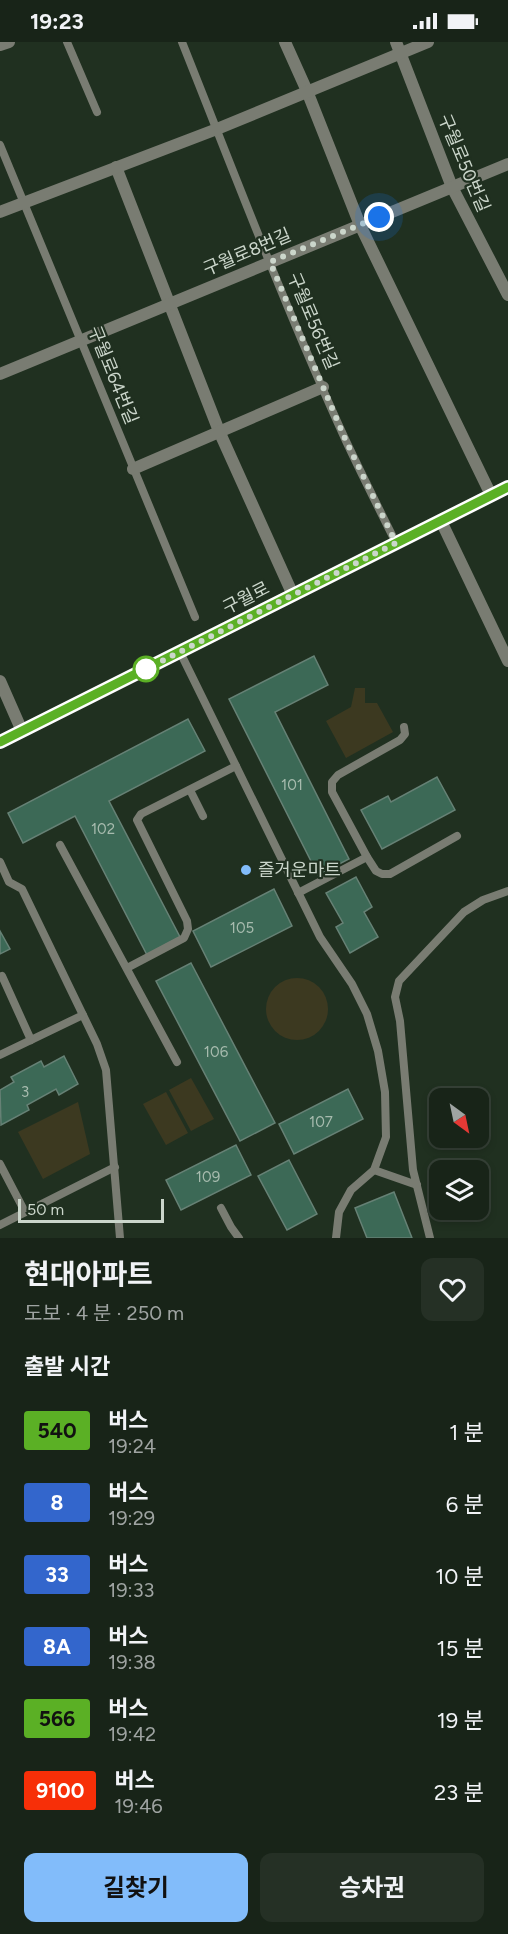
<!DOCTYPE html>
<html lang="ko">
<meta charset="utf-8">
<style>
:root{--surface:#182418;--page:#253025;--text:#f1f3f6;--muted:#9fa4a2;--line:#364137;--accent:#82bcfa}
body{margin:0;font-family:Figtree,"Noto Sans KR",sans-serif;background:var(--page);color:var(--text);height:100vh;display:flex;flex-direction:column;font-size:22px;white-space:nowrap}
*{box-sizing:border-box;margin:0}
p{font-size:20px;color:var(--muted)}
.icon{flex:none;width:33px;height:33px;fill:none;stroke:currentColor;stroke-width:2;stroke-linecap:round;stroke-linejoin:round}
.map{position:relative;height:1196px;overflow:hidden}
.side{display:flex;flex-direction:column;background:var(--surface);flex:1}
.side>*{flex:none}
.badge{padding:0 12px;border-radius:4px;font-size:21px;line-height:39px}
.needle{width:39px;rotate:147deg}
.buttons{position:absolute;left:429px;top:1046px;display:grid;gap:12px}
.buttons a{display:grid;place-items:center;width:60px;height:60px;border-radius:12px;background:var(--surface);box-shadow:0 3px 9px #0003,0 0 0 2px var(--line);font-size:30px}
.scale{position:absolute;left:18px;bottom:15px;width:146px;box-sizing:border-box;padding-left:6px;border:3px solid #cbd6cb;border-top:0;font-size:16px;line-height:21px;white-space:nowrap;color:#cbd6cb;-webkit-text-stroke:4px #203020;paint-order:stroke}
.you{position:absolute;width:30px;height:30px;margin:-15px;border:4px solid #fff;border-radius:50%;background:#1a73e8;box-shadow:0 0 0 9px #1a73e833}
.map>.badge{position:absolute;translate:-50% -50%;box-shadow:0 0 0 3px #fff}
h2{padding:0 24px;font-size:22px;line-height:54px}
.round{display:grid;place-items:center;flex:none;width:63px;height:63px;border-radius:12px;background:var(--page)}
.summary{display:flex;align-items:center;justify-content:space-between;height:102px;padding:0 24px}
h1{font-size:28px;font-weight:700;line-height:45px}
.primary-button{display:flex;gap:12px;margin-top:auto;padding:12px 24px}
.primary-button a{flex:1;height:69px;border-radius:12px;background:var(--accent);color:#111;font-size:24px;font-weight:700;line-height:69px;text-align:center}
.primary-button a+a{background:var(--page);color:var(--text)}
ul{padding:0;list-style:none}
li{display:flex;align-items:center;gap:18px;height:72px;padding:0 24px}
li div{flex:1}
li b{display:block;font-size:22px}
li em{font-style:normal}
li .badge{min-width:66px;font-weight:700;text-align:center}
.status{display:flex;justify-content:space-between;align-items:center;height:42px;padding:0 30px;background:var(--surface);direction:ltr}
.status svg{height:16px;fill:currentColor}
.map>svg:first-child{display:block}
.green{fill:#3c3920}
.building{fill:#3c6956;stroke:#668175;stroke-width:1.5}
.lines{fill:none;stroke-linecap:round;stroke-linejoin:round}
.lane{stroke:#797c72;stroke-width:8}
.street{stroke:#797c72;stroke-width:12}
.secondary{stroke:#a5ab9a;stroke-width:12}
.line-casing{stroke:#fff;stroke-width:14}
.line{stroke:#5bb025;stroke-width:9}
.walk{stroke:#cbd6cb;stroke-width:6;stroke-dasharray:0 10.8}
.stop-dot{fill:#fff;stroke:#5bb025;stroke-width:3}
.poi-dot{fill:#82bcfa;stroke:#203020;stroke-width:2}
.labels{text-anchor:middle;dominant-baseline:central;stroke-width:4.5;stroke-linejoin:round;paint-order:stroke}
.number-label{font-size:15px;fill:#a7bbae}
.street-label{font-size:18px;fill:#cbd6cb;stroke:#203020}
.poi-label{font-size:18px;fill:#cbd6cb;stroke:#203020;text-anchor:start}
</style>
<div class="status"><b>19:23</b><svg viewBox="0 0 49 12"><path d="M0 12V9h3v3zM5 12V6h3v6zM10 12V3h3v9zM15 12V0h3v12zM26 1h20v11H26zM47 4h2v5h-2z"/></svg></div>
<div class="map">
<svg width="508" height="1196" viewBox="0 0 508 1196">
<rect width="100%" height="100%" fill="#203020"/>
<g class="green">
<path d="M355,646H365V661H377L393,690L346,716L326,679L351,665Z"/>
<circle cx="297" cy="967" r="31"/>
<path d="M191,1036L214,1077L191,1089L169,1048Z"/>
<path d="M166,1050L188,1091L166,1103L143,1062Z"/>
<path d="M78,1060L90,1112L43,1137L18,1090Z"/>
</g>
<g class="building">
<path d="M314,614L328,643L275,670L349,817L318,833L229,657Z"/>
<path d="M188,677L205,709L109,759L180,895L147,913L75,774L23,801L8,771Z"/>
<path d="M437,735L455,768L382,807L361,768L388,754L391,760Z"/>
<path d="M356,835L372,865L364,870L378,895L350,911L336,885L343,881L326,851Z"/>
<path d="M274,847L292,884L211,925L193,889Z"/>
<path d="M0,889L10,907L0,912Z"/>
<path d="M191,921L275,1081L240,1099L156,939Z"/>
<path d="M64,1014L78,1042L59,1053L56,1047L27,1063L29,1068L1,1083L0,1048L14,1040L11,1035L41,1019L44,1025Z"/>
<path d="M348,1047L363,1077L294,1112L279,1082Z"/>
<path d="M236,1103L251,1133L181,1168L166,1138Z"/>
<path d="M289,1118L317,1172L287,1188L258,1134Z"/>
<path d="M394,1150L412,1196H367L355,1166Z"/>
</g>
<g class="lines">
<g class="lane">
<path d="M67,0L97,70"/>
<path d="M182,0C235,133 286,268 346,399C362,433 379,467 396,501"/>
<path d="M0,103L195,575"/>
<path d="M180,610L320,895L352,942L367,972L378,1009L385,1050L386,1095L374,1128L351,1148L339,1170L336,1196"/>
<path d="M404,685L405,692L400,698L338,733L332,740V750L367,815L376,829L382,832H390L457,794"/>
<path d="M190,748L203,774"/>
<path d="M60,803L177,1020"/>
<path d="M0,820L9,840L22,847L97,1002L106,1028L120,1196"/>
<path d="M298,851L367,815"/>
<path d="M127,926L184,896L188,887L187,879L137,778L141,772L236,724"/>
<path d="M2,934L31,998"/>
<path d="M0,1013L83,973"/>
<path d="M0,1122L25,1170"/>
<path d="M374,1128L417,1143"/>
<path d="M221,1166L231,1185L239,1196"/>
<path d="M0,1183L115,1125"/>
<path d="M430,1196L413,1128L400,979L395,955L399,939L464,870L483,858L508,849"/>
</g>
<g class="street">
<path d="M285,0L307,49L360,183L491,453"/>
<path d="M396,0L452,145L508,253"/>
<path d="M0,3L9,0"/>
<path d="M116,125L219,389L293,553"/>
<path d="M0,170L217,87L428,0"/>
<path d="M0,332L508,122"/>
<path d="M133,427L323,345"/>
<path d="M441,479L508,619"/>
<path d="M0,639L22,689"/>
</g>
<path class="secondary" d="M0,700L508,445"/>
</g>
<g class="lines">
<g class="line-casing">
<path id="line" d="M0,700L508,445"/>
</g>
<use href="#line" class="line"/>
<path class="walk" d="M146,627L140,630L396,501L346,399L270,220L379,175"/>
</g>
<circle class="stop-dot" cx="146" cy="627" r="12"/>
<circle class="poi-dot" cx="246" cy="828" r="6"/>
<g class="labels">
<g class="number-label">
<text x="292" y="743">101</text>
<text x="103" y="787">102</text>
<text x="242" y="886">105</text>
<text x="216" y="1010">106</text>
<text x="25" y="1050">3</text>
<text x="321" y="1080">107</text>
<text x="208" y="1135">109</text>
</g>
<g class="street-label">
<text transform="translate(464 121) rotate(67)">구월로50번길</text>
<text transform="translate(247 210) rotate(-23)">구월로8번길</text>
<text transform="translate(313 279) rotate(67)">구월로56번길</text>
<text transform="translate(113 333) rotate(68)">구월로64번길</text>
<text transform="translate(246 556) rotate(-27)">구월로</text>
</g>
<g class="poi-label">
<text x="258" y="828">즐거운마트</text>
</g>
</g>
</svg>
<div class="buttons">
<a><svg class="needle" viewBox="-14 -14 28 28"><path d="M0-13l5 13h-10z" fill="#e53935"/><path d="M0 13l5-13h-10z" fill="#9fa4a2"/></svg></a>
<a><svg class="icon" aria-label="layers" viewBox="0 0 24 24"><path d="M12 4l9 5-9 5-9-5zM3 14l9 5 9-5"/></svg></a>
</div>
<div class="scale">50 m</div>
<div class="you" style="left:379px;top:175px"></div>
</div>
<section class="side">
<div class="summary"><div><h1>현대아파트</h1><p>도보 · 4 분 · 250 m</p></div><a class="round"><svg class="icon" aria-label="heart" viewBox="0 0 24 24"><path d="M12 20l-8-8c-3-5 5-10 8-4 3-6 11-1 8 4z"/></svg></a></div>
<h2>출발 시간</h2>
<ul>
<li><span class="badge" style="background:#5bb025;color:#111">540</span><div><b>버스</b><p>19:24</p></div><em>1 분</em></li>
<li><span class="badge" style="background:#36c;color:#fff">8</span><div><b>버스</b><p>19:29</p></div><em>6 분</em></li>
<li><span class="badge" style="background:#36c;color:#fff">33</span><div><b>버스</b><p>19:33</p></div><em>10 분</em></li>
<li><span class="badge" style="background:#36c;color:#fff">8A</span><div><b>버스</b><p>19:38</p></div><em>15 분</em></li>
<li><span class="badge" style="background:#5bb025;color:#111">566</span><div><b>버스</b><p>19:42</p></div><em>19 분</em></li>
<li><span class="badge" style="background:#f72f08;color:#fff">9100</span><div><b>버스</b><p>19:46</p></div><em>23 분</em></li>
</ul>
<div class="primary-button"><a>길찾기</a><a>승차권</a></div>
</section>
